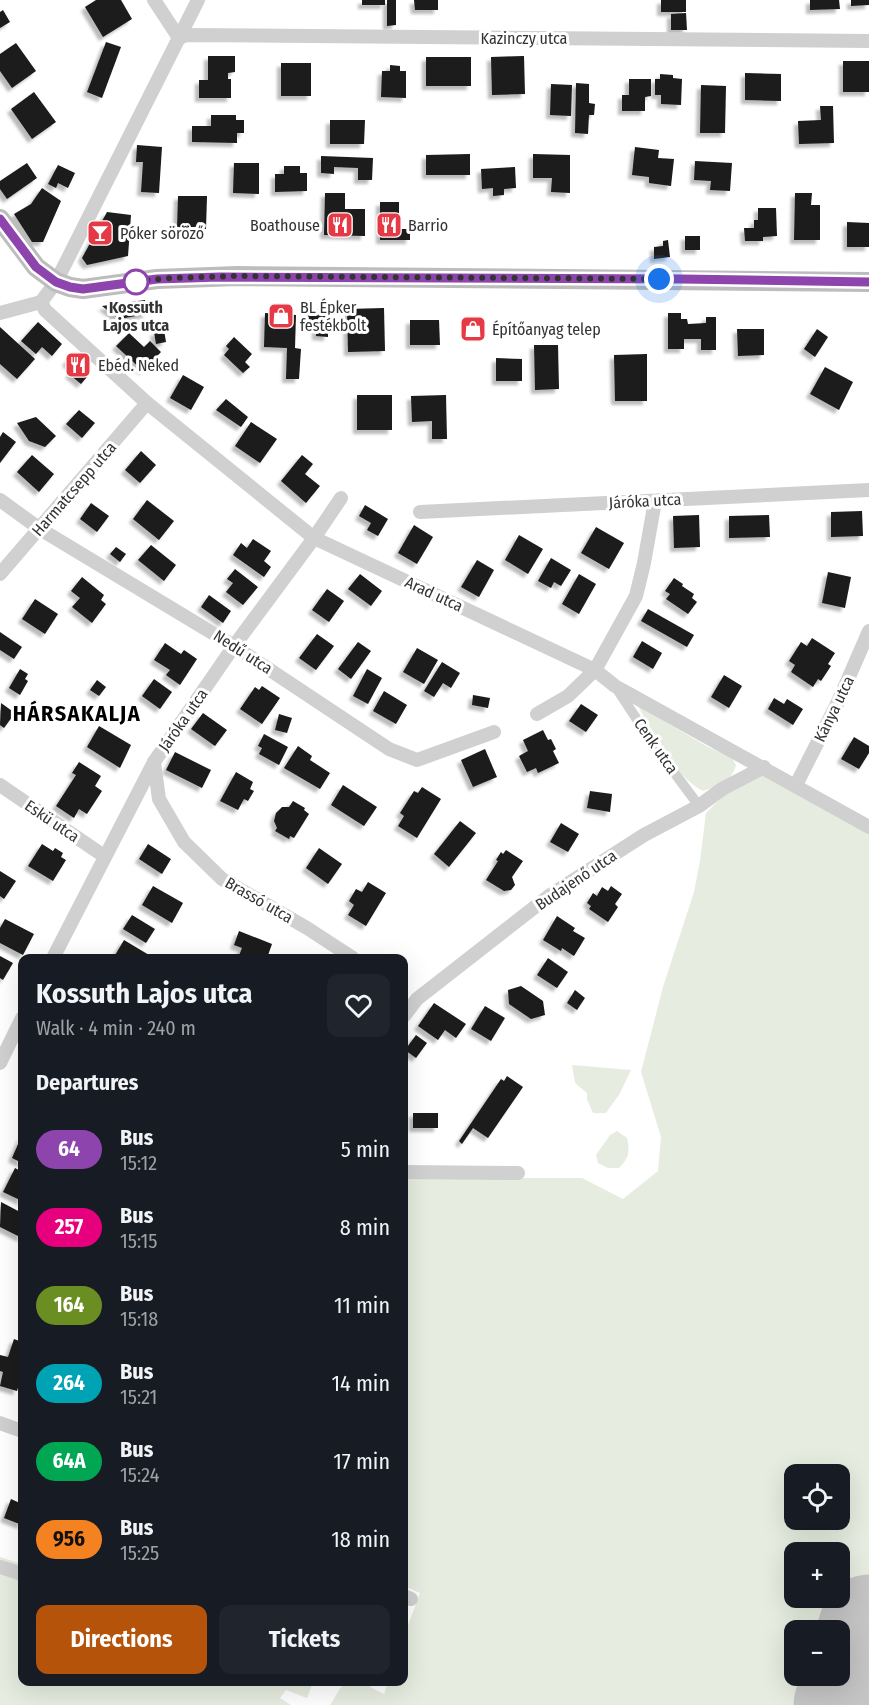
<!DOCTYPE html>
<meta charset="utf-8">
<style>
:root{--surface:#171b24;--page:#20242c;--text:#f1f3f6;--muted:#9ea1a6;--accent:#b45309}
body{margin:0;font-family:"Fira Sans Condensed",sans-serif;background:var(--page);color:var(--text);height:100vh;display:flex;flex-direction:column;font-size:22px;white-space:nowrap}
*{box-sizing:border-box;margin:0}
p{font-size:20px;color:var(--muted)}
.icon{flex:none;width:33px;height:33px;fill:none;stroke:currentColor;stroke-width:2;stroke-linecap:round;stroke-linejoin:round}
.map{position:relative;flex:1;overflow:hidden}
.details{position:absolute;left:18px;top:954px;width:390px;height:732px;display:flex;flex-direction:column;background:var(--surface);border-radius:12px;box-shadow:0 6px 24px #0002}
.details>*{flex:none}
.badge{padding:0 12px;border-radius:20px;font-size:21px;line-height:39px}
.fabs{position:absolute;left:784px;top:1464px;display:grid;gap:12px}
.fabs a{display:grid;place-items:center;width:66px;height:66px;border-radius:12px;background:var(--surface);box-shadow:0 6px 24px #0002;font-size:30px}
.you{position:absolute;width:30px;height:30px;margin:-15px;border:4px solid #fff;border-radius:50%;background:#1a73e8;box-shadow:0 0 0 9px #1a73e833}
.map>.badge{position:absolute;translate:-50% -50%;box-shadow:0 0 0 3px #fff}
h2{padding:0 18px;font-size:22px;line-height:54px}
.round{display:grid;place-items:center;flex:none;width:63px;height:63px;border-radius:12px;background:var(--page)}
.headline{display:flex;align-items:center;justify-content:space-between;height:102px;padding:0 18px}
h1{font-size:28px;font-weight:700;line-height:45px}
.button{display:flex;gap:12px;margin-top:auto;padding:12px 18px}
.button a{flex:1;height:69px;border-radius:12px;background:var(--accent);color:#fff;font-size:24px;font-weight:700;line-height:69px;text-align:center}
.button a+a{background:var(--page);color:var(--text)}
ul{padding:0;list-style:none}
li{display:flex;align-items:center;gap:18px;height:78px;padding:0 18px}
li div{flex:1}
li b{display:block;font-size:22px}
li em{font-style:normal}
li .badge{min-width:66px;font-weight:700;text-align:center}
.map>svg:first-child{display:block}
.green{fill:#e6ecdf;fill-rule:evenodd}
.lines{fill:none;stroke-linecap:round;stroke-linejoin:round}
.runway{stroke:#c4c4c4;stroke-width:99}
.building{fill:#1a1a1a;filter:url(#shadow)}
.pedestrian{stroke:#d0d0d0;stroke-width:10}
.minor{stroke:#d0d0d0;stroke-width:14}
.secondary{stroke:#bdbdbd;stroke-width:20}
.line-casing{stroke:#fff;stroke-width:14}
.line{stroke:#8e44ad;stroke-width:9}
.walk{stroke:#333;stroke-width:6;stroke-dasharray:0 10.8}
.stop-dot{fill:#fff;stroke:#8e44ad;stroke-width:3}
.labels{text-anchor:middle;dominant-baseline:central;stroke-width:6;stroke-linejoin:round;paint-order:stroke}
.street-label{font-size:16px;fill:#333;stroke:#fff}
.poi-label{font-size:16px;fill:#333;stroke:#fff;text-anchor:start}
.stop-label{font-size:16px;font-weight:bold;fill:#333;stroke:#fff}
.district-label{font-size:22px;font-weight:bold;letter-spacing:1.5px;fill:#000;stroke:#fff}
</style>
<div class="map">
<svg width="869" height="1705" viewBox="0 0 869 1705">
<defs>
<filter id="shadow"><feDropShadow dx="-4" dy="4" stdDeviation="1.5" flood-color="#0004"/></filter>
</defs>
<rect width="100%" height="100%" fill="#fff"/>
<g class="green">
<path d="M638,706L708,747L731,757L736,765C732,782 717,786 703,791C677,779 652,731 638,706Z"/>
<path d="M765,774L869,833V1705H330L341,1687C367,1678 361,1684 384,1694L388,1682H404V1636L420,1593L404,1586V1178H582L623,1199L658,1171L661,1137L641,1072L663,987L694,892L700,861L706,813L723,796ZM795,1474H840V1520H795ZM795,1552H840V1598H795ZM795,1630H840V1676H795Z"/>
<path d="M572,1065L631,1070L620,1093L606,1113H593L587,1099V1093L575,1083Z"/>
<path d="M617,1131L627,1138C630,1152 629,1158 619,1168H608L598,1163L596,1155L610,1135Z"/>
<path d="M0,1557L22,1564V1682H313L307,1698L286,1690L280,1698L291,1705H0Z"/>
</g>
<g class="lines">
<path class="runway" d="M843,1705L869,1624"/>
</g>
<g class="building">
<path d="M96,0H121L132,19L103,37L85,7Z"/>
<rect x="362" y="0" width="23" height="5"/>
<path d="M387,0H396V25L387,26Z"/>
<path d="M414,0H438V10H415Z"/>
<rect x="661" y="0" width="25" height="12"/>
<path d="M810,0H839L840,9L810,10Z"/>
<path d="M851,0H869V5L851,6Z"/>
<path d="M3,10L10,22L0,28V12Z"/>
<path d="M686,13L687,30H671V14Z"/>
<path d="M106,42L121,47L102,98L87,92Z"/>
<path d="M16,43L36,71L12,88L0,71V54Z"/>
<path d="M208,56H235V72L228,73V79H231V98H199V80H208Z"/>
<path d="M524,56L525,94L492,95L491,57Z"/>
<rect x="426" y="57" width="45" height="29"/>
<rect x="843" y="61" width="26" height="31"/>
<rect x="281" y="63" width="30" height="33"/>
<path d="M390,65L400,66V71H406V98L381,97L382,71H390Z"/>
<path d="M745,73L781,74V101L745,100Z"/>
<path d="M660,74L673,75V78L682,79L681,105L661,104V95H655V79H660Z"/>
<path d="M629,79H651V96L645,97V111H622V95H629Z"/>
<path d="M576,83L589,84V103L595,104L594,115H589L588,134L575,133Z"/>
<path d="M551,84L572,85L571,116L550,115Z"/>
<path d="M701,85L726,86L725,133H700Z"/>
<path d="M34,92L56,122L32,139L11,109Z"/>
<path d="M820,106H833L834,143L799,144L798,121L821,120Z"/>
<path d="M211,115H236V120H244V133H237V143L192,142V126H211Z"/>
<path d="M330,120H365L364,144H330Z"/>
<path d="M137,145L162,147L159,193L141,192L143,162H136Z"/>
<path d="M635,147L659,150L658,158L674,159L671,186L649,183V177L632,175Z"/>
<path d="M470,154V175H426V155Z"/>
<path d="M533,154L570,155V193L551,192L552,178H533Z"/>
<path d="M321,156L373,158L372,180H358V168L334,167V174L321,173Z"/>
<path d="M695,161L732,163L730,191L710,190L711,181L694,180Z"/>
<path d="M27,163L37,178L7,199L0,189V181Z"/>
<path d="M234,163H259V194L233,193Z"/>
<path d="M58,165L75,173L68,188L58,183L56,188L48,184Z"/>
<path d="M284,166H300V173H307V191L275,192V174H284Z"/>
<path d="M515,167L516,188L504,189V195L493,196V188L482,189L481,169Z"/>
<path d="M42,188L61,201L43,242H32L14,214L31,204Z"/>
<path d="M325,193H345V209H365V236L324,235Z"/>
<path d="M795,193H812L811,205H820V240H794Z"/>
<path d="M178,196H207L206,229L177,228Z"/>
<path d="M380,202H399V229H410V240H380Z"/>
<path d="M758,208H776L777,236L763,237V241H745L744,228H754V220H758Z"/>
<path d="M107,212L131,215L128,256L87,265L82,258Z"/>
<path d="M847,222L869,223V247H847Z"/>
<rect x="685" y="236" width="15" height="14"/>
<path d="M668,240L670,257L654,259V247L663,246V241Z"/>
<path d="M145,300L147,314L119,319L102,306Z"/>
<path d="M384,308L385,351L348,352L347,309Z"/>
<path d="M308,309L328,310V337L316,336V323H308Z"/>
<path d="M265,313L296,315L295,348L301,349L299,379H286L287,348L264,347Z"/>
<path d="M668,313H681V319H687L688,324L706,323V317H716V350H701V339H684V349H668Z"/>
<path d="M410,320H439L440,345H410Z"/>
<path d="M38,322L62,344L52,356L42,347L36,354L21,341Z"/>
<path d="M0,327L35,359L17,379L0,364Z"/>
<path d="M737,329H764V355L738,356Z"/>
<path d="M817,329L828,337L815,357L804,349Z"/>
<path d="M164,330L166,342L156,344L154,332Z"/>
<path d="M129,333L144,347L150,341L161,352L143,371L116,346Z"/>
<path d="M234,337L252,354L245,362L250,367L243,373L224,355L229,349L226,346Z"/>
<path d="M534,345H558L559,389L535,390Z"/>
<path d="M647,354V401H615L614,355Z"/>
<path d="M72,355L85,367L80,371L87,377L81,384L69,374L74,369L66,362Z"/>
<path d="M496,358L522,359V381H496Z"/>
<path d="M825,367L853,382L839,410L810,394Z"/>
<path d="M183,375L204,387L191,410L170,398Z"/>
<rect x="357" y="395" width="35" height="35"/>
<path d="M446,395L447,439H432V421L412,422L411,396Z"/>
<path d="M226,399L248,417L241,427L216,410Z"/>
<path d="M79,410L95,423L82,438L66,424Z"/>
<path d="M36,417L56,436L45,447L29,441L17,423Z"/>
<path d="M251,422L277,439L260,463L235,446Z"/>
<path d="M3,432L16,442L0,463V437Z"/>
<path d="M141,451L156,465L140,483L125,470Z"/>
<path d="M32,455L54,474L39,492L17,472Z"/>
<path d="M302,455L313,464L305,474L320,486L306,503L281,481Z"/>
<path d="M147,500L174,521L159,540L133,519Z"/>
<path d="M91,503L109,516L97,532L80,519Z"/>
<path d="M365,505L388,519L378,536L367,530L371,523L359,516Z"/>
<path d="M862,511L863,536L831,537V512Z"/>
<path d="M699,515L700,547L674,548L673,516Z"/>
<path d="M769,515L770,537L729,538V516Z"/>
<path d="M414,525L433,537L417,564L398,553Z"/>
<path d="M596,527L624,543L609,569L581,553Z"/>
<path d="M519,535L543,549L528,574L505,560Z"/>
<path d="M253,539L271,551L264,561L271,567L264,577L233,555L241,543L247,548Z"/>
<path d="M151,545L176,565L164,581L138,560Z"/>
<path d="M116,547L126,554L120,562L110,554Z"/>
<path d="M551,558L571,570L561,586L554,582L551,588L538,581Z"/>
<path d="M477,560L494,570L479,597L461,587Z"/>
<path d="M235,569L258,587L243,605L226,592L233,583L227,579Z"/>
<path d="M828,572L851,577L845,608L822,603Z"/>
<path d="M360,574L382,591L371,606L348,589Z"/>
<path d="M579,574L596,584L579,614L562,604Z"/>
<path d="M82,577L104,595L101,600L106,604L92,623L72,607L80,598L71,591Z"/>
<path d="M674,578L683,584L682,586L694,594L692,598L697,602L688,614L666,599L670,594L665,591Z"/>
<path d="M327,589L344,601L329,622L312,610Z"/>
<path d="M209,595L231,611L223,623L201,607Z"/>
<path d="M35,599L58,614L45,634L22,619Z"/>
<path d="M648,609L694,635L687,647L641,621Z"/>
<path d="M0,632L22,647L14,659L0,650Z"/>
<path d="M317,634L334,646L316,670L299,658Z"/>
<path d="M812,638L835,653L828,664L831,666L821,681L818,679L813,687L791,672L795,665L789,661L801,642L807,646Z"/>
<path d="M642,641L662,653L653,669L633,657Z"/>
<path d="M358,642L371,651L351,679L338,669Z"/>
<path d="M165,643L181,654L184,650L197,659L180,685L166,675L170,670L154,660Z"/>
<path d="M417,648L438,660L424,684L403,672Z"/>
<path d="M442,662L460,673L451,688L443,683L434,697L424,691Z"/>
<path d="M20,669L28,674L25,679L28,681L20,695L9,688Z"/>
<path d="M367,669L382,678L368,704L353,696Z"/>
<path d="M724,675L742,686L729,708L711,697Z"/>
<path d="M154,679L172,692L160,709L142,696Z"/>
<path d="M97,680L106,687L99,696L90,690Z"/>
<path d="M262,686L280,698L262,724L240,709L255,687L259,690Z"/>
<path d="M384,691L407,705L396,724L373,711Z"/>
<path d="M473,695L490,698L488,708L472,705Z"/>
<path d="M774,698L784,704L787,699L803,709L793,725L768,709Z"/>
<path d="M1,703L15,713L4,728L0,725Z"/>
<path d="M581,704L598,715L586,732L569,721Z"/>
<path d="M203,713L227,730L215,746L191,729Z"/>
<path d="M279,714L292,718L287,733L275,730Z"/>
<path d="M99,726L131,745L120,768L87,747Z"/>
<path d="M543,730L548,740L551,739L556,749L553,751L559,763L538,773L536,768L527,772L519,756L528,751L523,740Z"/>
<path d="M264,734L288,747L279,765L259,754L262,748L258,746Z"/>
<path d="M854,737L869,746V753L859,769L841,759Z"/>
<path d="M298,746L312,756L310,760L330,773L320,789L284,768Z"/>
<path d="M485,749L497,777L473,787L461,760Z"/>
<path d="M175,752L211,770L202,788L166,770Z"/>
<path d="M79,762L101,776L95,786L102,791L87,814L79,809L74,818L56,806L76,775L72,773Z"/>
<path d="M236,772L253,782L250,789L254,791L248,801L244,799L238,810L220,801Z"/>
<path d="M343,785L377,807L364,826L331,805Z"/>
<path d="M422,787L441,799L417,838L398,826L404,816L400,813L414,791L418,793Z"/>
<path d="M590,791L612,794L610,812L587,808Z"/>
<path d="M293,801L305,808L304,810L309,814L294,838L290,836L289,839L275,831L277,828L274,821L276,813L282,807H289Z"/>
<path d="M460,821L476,833L449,867L434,854Z"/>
<path d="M561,823L579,834L568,852L550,842Z"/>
<path d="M42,844L53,851L55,848L63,853L61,857L66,860L53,881L28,866Z"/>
<path d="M148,844L171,859L162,874L139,859Z"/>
<path d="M319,848L342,864L328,884L306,868Z"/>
<path d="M506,850L523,861L512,877L515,885L511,890L504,891L486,880L498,861L496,860L501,852L503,854Z"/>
<path d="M0,871L16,881L4,899L0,896Z"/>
<path d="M368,882L386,893L366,926L348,915L354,905L349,901L356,889L362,892Z"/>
<path d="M153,886L183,903L172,923L142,905Z"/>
<path d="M611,886L622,894L615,904L618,907L608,922L589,909L591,906L587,903L593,893L597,896L602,887L608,891Z"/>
<path d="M132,915L155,929L146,943L123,929Z"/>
<path d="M557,916L575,928L573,931L585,938L574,956L562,948L561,951L543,940Z"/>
<path d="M5,919L34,934L23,955L0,943V928Z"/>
<path d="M239,931L272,944L267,958H238L242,948L234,945Z"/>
<path d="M124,940L149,955L146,958L114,957Z"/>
<path d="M0,956L13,963L3,980L0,978Z"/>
<path d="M548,958L568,972L557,988L537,975Z"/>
<path d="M521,986L543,1001L545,1015L531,1019L509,1004L508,990Z"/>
<path d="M575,990L585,998L577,1010L567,1003Z"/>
<path d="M434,1003L466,1024L456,1038L445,1030L438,1040L418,1026Z"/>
<path d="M485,1006L505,1018L491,1041L471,1029Z"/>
<path d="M416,1035L427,1043L416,1058L405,1050Z"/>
<path d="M507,1076L523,1087L488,1138L473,1128L462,1144L459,1141L501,1079L504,1081Z"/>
<rect x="413" y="1113" width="25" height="15"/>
<path d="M22,1135V1163L12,1158Z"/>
<path d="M15,1168L22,1172V1201L3,1192Z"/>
<path d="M1,1202L22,1213V1238L0,1227Z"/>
<path d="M14,1339L22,1342V1374L17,1391L0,1386L3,1372L0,1371V1355L8,1357Z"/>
<path d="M11,1499L22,1504V1525L4,1518Z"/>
</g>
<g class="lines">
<path class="pedestrian" d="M615,686L653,744L699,806"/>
<g class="minor">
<path d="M154,0L179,38"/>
<path d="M179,38L186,35L869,41"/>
<path d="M41,302L45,310L147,403L314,538L595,670L615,686L869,827"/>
<path d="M0,313L41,302L56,282L198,0"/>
<path d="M0,500L40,529L234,646L389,749L417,760L494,732"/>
<path d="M420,512L869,490"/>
<path d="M0,574L147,403"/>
<path d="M537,714L568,696L595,670L636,596L644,563L655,501"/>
<path d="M154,762L159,799L184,842L222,879L307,928L353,958"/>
<path d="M0,785L104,856"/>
<path d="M796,785L838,702L869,631"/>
<path d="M53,958L154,762L234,646L314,538L341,498"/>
<path d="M404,1016L417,999L549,896L644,835L699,806L722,789L764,767"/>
<path d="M0,1063L22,1018"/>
<path d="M404,1172L518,1173"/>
<path d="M0,1423L22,1431"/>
<path d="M0,1567L22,1574"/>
<path d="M404,1596L411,1599"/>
</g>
<path class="secondary" d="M0,219L36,267L56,282L70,287L83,289L157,279L237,276L869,282"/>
</g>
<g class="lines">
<g class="line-casing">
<path id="line" d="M0,219L36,267L56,282L70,287L83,289L157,279L220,277L681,279L869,282"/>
</g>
<use href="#line" class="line"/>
<path class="walk" d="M136,282H131L171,278L237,276L659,279"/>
</g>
<defs>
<g id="restaurant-square" transform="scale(1.35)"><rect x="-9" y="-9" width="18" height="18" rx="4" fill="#e63946" stroke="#fff"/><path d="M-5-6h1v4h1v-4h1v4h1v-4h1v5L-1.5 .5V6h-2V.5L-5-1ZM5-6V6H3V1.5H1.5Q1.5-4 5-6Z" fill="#fff"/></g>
<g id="bar-square" transform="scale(1.35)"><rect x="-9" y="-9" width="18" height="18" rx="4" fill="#e63946" stroke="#fff"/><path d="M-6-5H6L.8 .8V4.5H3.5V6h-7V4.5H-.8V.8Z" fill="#fff"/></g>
<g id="shop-square" transform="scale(1.35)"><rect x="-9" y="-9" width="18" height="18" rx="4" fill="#e63946" stroke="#fff"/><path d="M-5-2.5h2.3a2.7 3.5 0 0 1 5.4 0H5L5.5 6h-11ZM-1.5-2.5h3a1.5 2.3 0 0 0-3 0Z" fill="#fff"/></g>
</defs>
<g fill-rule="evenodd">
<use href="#restaurant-square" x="340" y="225"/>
<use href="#restaurant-square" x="389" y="225"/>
<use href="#bar-square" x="100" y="233"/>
<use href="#shop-square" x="281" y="316"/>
<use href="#shop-square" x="473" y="329"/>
<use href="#restaurant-square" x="78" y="365"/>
</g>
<circle class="stop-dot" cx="136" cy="282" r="12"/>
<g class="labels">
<g class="street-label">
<text x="524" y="38">Kazinczy utca</text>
<text transform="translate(74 489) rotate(-49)">Harmatcsepp utca</text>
<text transform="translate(645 501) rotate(-3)">Járóka utca</text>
<text transform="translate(434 594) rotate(25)">Arad utca</text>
<text transform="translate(243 652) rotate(33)">Nedű utca</text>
<text transform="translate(834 709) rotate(-64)">Kánya utca</text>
<text transform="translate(183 720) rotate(-55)">Járóka utca</text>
<text transform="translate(656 746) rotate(55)">Cenk utca</text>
<text transform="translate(52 821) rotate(34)">Eskü utca</text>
<text transform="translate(576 880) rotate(-34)">Budajenő utca</text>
<text transform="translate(259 900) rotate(30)">Brassó utca</text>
</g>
<g class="poi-label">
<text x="320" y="225" text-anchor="end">Boathouse</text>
<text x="408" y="225">Barrio</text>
<text x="120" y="233">Póker söröző</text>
<text x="300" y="307">BL Épker<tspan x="300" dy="18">festékbolt</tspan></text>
<text x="492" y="329">Építőanyag telep</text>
<text x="98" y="365">Ebéd. Neked</text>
</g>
<g class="stop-label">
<text x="136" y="307">Kossuth<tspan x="136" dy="18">Lajos utca</tspan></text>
</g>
<g class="district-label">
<text x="77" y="713">HÁRSAKALJA</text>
</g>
</g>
</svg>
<div class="fabs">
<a><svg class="icon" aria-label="locate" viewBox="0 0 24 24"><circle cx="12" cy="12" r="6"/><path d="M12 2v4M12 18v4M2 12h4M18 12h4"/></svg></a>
<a>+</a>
<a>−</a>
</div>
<div class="you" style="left:659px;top:279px"></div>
<section class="details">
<div class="headline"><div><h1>Kossuth Lajos utca</h1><p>Walk · 4 min · 240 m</p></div><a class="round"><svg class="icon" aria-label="heart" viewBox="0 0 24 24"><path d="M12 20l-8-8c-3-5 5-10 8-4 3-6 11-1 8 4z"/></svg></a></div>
<h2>Departures</h2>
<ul>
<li><span class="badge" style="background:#8e44ad;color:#fff">64</span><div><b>Bus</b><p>15:12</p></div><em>5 min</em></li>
<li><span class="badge" style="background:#e6007e;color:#fff">257</span><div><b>Bus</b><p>15:15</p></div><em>8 min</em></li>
<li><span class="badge" style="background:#6b8e23;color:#fff">164</span><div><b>Bus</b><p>15:18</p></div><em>11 min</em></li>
<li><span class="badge" style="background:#00a3b4;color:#fff">264</span><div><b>Bus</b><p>15:21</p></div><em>14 min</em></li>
<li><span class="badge" style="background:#00a651;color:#fff">64A</span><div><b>Bus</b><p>15:24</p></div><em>17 min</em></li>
<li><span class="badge" style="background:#f58220;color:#111">956</span><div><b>Bus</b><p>15:25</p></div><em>18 min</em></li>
</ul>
<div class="button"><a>Directions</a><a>Tickets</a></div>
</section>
</div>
